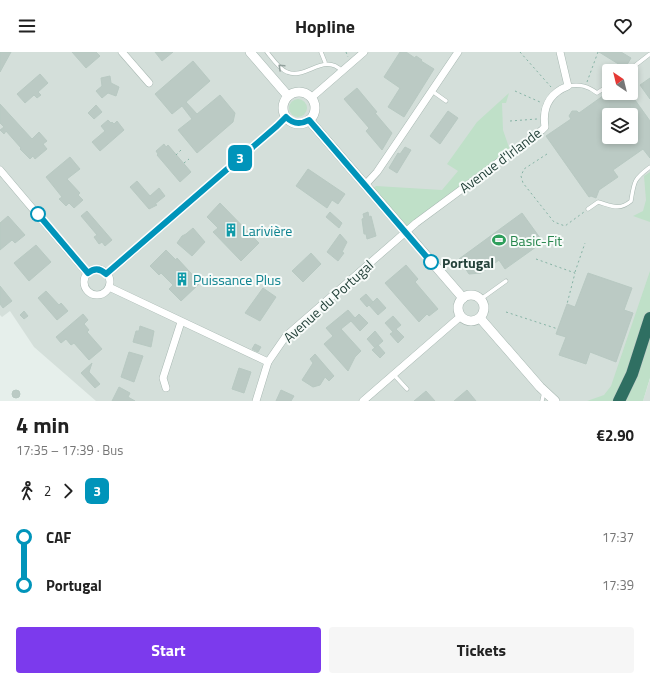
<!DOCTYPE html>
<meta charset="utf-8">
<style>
:root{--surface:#fff;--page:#f6f6f6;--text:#222;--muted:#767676;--accent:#7c3aed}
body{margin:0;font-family:"Titillium Web",sans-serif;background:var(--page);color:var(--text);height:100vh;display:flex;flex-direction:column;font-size:15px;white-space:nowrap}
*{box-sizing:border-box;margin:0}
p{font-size:13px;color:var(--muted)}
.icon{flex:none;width:22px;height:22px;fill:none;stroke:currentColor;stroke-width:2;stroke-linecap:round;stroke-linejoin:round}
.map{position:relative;height:349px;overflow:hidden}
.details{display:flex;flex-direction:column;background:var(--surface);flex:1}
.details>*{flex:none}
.badge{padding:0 8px;border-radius:6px;font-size:14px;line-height:26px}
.needle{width:26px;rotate:325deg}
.buttons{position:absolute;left:602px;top:12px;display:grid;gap:8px}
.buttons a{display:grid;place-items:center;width:36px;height:36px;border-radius:4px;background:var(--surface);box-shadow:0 2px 6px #0003;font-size:20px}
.map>.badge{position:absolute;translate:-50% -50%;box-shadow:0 0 0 2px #fff}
.legs{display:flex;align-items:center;gap:6px;height:44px;padding:0 16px;font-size:13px}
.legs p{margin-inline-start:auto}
.headline{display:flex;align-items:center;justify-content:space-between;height:68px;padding:0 16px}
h1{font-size:22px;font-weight:700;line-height:30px}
.button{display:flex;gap:8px;margin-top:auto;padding:8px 16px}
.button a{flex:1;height:46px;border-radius:4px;background:var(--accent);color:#fff;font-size:16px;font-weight:700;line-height:46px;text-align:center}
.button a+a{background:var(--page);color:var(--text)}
ul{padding:0 16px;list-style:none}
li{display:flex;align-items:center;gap:14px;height:48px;font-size:15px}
li i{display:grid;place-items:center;width:6px;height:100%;margin:0 5px;background:currentColor}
li i::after{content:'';width:10px;height:10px;margin:-5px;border:3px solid;border-radius:50%;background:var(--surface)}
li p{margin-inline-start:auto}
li:first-child i{background:linear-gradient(#0000 50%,currentColor 0)}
li:last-child i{background:linear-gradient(currentColor 50%,#0000 0)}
header{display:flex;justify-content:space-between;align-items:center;height:52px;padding:0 16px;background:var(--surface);font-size:18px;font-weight:700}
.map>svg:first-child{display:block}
.built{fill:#d4dfda;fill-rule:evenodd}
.green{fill:#bfe0c8}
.building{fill:#bbcac4;stroke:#b8c9c2;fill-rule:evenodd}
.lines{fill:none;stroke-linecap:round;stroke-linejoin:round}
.service-casing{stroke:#a8b8b2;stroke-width:4.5}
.minor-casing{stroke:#a8b8b2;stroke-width:8}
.tertiary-casing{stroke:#a8b8b2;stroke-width:10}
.motorway-casing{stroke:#c2cac8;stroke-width:13}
.path{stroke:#86b3a5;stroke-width:1;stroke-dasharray:2 3;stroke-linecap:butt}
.service{stroke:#fff;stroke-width:3.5}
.minor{stroke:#fff;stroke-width:7}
.tertiary{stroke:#fff;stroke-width:9}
.motorway{stroke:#2f6f62;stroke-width:12}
.oneway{stroke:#92a09c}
.line-1-casing{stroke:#fff;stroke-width:9}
.line-1{stroke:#0094ba;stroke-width:6}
.stop-1-dot{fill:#fff;stroke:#0094ba;stroke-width:2}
.labels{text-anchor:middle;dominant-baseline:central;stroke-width:4;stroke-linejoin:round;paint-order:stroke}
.street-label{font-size:14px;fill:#24423a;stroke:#f7fbf9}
.culture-label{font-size:14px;fill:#0d838f;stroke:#f7fbf9;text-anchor:start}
.leisure-label{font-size:14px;fill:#27864d;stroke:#f7fbf9;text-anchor:start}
.stop-label{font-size:14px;font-weight:bold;fill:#24423a;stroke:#f7fbf9;text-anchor:start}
</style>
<header><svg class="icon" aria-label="menu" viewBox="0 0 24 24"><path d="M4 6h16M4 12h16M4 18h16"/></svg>Hopline<svg class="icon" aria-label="heart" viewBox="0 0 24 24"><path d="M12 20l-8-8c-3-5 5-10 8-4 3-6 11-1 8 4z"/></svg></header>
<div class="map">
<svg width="650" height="349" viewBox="0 0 650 349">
<rect width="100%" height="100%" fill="#e6efeb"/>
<g class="built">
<path d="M0,0H650V241L616,341L604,349H96L34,295L10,259L2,265L0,263ZM609,19H631V41H609ZM609,63H631V85H609Z"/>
<path d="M650,326V349H643L650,327Z"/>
</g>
<g class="green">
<path d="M509,41L506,51H502L503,78L511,101L405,180L370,139L376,134L442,138L458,119L447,112L477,70Z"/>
<circle cx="298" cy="56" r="9"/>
<path d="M650,120V170L633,164L643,159L646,148L644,124Z"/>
<path d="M650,219V326L643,349H587L604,343L611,334Z"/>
</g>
<g class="building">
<path d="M0,0H11L0,20Z"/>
<path d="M72,0H96L100,4L86,16Z"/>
<path d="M155,0H173L162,9Z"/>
<path d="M400,0H406L415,6L416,4L422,8L421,9L434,17L404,65L388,55L400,36L384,25Z"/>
<path d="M599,0H621L631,6L625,16Z"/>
<path d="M193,9L210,29L186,50L197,62L220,43L235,61L233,70L197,101L178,78L192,67L182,54L172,62L155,42Z"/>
<path d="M40,22L48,31L38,40L41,43L37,46L34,43L25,51L17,42Z"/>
<path d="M110,24L111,31L119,35L116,44L108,41L102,46L96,39L102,34L101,26Z"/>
<path d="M650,26V47L640,33Z"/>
<path d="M357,36L377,60L375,61L392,81L382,98L366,79L369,76L344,47Z"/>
<path d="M607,41H630L650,69V106L643,97L613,118L618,125L599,138L596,146L591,144L589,145L546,84L571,67L569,64L572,59H577L579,61ZM609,63H631V85H609Z"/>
<path d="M0,52L32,87L39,80L47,89L43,92L47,97L35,107L33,104L30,107L20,97L21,96L6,79L4,82L0,78L4,75L0,71Z"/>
<path d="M96,53L102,60L94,67L88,61Z"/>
<path d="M448,59L458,66L440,92L430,84Z"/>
<path d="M108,68L111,71L112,70L114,72L117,69L124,78L100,99L92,90L105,79L101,74Z"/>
<path d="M164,92L166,95L168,93L191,120L180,130L157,103L158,102L156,99Z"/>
<path d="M405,95L411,98L397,121L389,116L398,101L400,102Z"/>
<path d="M70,105L80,117L67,127L80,141L78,143L83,148L74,156L69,151L66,154L59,147L62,145L46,125Z"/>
<path d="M308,117L345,142L338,152L332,148L327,156L296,134Z"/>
<path d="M137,129L150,144L159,136L165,144L155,152L157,153L149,157L130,135Z"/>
<path d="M220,151L259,191L241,209L213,180L218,176L207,165Z"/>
<path d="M87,159L112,188L105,194L102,190L99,192L94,185L97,183L81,164Z"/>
<path d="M330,160L342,171L339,176L326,165Z"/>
<path d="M368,160L369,165L371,164L376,184L367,187L366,182H364L362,167L364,166L363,162Z"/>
<path d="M522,161L543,190L505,217L499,208L481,221L469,222L459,207Z"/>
<path d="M8,164L25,183L15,191L12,188L0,198V171Z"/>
<path d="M193,176L205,190L192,204L177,191L182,184L186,182Z"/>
<path d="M340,182L347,190L342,200L344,201L338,209L327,200Z"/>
<path d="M36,193L51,210L29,229L14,211Z"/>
<path d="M166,198L176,208L177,206L200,231L181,249L169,237L173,233L161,221L159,223L150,214Z"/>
<path d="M311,201L321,212L303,230L292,219Z"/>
<path d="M406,213L418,227L415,230L438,257L429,264L427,262L419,270L385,231Z"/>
<path d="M588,221L632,236L624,258L633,261L616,310L590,300L586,312L559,303L566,285L556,282L567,252L575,255Z"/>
<path d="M0,234L12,249L3,256L0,252Z"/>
<path d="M263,236L276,245L260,269L245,261Z"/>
<path d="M46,239L59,253L61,251L68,259L57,268L38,246Z"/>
<path d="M366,242L373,250L370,253L377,246L386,256L378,263L369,253L367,255L360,247Z"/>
<path d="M348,258L355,266L359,262L368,271L360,279L351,269L341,277L361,299L355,305L348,319L324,292L333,284L326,276Z"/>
<path d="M24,259L28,264L24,267L20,263Z"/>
<path d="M83,262L88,268L84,272L89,278L87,280L102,297L89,308L74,291L71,293L66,287L61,291L56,285Z"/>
<path d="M393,264L401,273L396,277L404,285L398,291L390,282L393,280L385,271Z"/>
<path d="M140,274L154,279L151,295L133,290L136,279H139Z"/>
<path d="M375,279L383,289L375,296L367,287Z"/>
<path d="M255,292L261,295L258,300L252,297Z"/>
<path d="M378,293L385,301L380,306L372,298Z"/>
<path d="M129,300L143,304L134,330L121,325Z"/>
<path d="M315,302L334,324L329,329L325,325L320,333L313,335L302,328L313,311L310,307Z"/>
<path d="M92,311L89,320L100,332L95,336L81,321Z"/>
<path d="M239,316L251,320L244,341L232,337Z"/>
<path d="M119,335L130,341L128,345L135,349H112Z"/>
<path d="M281,338L294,344L291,349H276Z"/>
<path d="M467,338L476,349H454Z"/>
<circle cx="16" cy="342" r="4"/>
<path d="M426,339L435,349H414Z"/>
</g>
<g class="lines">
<g class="service-casing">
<g id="service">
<path d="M267,0C272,6 279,17 287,20C306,28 324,0 342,19"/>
<path d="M321,0L325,10"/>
<path d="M628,19L650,2"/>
<path d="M568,34C580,32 588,34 597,41L609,33"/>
<path d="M432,39L446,49"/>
<path d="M588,157L598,150C612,154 619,159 631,149C634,129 634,127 650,115"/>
<path d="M481,247L506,229"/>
<path d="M394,323L407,337"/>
<path d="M542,349L544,340"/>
</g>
</g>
<g class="minor-casing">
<g id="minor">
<path d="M122,0L149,31"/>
<path d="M311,46L364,0"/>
<path d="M0,118L87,221"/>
<path d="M365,133L377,120L458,0"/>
<circle cx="97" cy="230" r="13"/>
<path d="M107,222L277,74L286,65"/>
<path d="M109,235L268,310"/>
<path d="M166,336L163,326L181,270"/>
<path d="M256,349L268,310L286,284L416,171L542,78L545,75C542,55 550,41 568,34L560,0"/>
<path d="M363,349L461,264"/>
</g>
</g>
<g class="tertiary-casing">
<g id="tertiary">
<path d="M250,0L288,44"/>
<circle cx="299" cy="56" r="16"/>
<path d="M309,68L463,246"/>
<circle cx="471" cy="256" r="13"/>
<path d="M480,266L540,335L555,349"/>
</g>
</g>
<g class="motorway-casing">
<path id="motorway" d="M619,349L632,322L650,266"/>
</g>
<g class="path">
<path d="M346,0L348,5"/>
<path d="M520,0L551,35"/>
<path d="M587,30L598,0"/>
<path d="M515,39L540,50"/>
<path d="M510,69L537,67"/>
<path d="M547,102L524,117L521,124L523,131L554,170L565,174L584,160"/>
<path d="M176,103L181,98"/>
<path d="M184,111L189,107"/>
<path d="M536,207L575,221L567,252"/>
<path d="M575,220L585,191"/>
<path d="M506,260L558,277"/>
</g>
<use href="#service" class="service"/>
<use href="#minor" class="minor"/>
<use href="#tertiary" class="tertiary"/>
<use href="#motorway" class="motorway"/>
</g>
<defs><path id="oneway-chevron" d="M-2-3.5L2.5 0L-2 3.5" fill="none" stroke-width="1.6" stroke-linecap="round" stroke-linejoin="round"/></defs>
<use class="oneway" href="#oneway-chevron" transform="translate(281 15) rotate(-137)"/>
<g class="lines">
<g class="line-1-casing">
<path id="line-1" d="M38,162L88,221C94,216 100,216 106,222L277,74L286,65C293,72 300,73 309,68L431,210"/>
</g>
<use href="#line-1" class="line-1"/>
</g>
<defs>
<g id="building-bare" transform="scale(1.08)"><path d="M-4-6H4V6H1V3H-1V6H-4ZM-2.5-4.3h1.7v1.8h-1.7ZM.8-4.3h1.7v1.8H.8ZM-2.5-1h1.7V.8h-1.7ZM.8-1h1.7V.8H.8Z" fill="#0f9aa8" stroke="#f7fbf9" stroke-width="2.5" paint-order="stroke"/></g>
<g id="stadium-bare" transform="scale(1.08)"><path d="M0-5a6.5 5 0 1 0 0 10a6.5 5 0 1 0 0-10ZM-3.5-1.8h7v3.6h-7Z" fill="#2e9e5b" stroke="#f7fbf9" stroke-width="2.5" paint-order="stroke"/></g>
</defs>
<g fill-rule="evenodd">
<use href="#building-bare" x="231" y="178"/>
<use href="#stadium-bare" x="499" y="188"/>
<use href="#building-bare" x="182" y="227"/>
</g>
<g class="stop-1-dot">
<circle cx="38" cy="162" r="7"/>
<circle cx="431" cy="210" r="7"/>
</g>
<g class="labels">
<g class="street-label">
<text transform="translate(500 108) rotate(-37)">Avenue d'Irlande</text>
<text transform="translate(328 249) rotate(-42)">Avenue du Portugal</text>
</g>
<g class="culture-label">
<text x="242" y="178">Larivière</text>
<text x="193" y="227">Puissance Plus</text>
</g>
<g class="leisure-label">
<text x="510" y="188">Basic-Fit</text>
</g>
<g class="stop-label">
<text x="442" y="210">Portugal</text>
</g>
</g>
</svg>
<div class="buttons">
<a><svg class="needle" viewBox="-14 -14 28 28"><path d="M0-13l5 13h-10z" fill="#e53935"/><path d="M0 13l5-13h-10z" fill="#767676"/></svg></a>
<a><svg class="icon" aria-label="layers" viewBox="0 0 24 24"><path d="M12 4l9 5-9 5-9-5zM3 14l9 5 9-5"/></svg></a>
</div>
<b class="badge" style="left:240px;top:106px;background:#0094ba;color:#fff">3</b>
</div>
<section class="details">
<div class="headline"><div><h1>4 min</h1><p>17:35 – 17:39 · Bus</p></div><b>€2.90</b></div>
<div class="legs"><svg class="icon" aria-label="walk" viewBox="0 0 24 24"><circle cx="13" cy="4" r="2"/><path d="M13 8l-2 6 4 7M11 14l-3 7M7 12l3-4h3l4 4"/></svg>2<svg class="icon" aria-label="forward" viewBox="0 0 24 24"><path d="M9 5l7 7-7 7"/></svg><b class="badge" style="background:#0094ba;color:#fff">3</b></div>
<ul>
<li><i style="color:#0094ba"></i><b>CAF</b><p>17:37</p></li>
<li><i style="color:#0094ba"></i><b>Portugal</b><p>17:39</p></li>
</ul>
<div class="button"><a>Start</a><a>Tickets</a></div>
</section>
